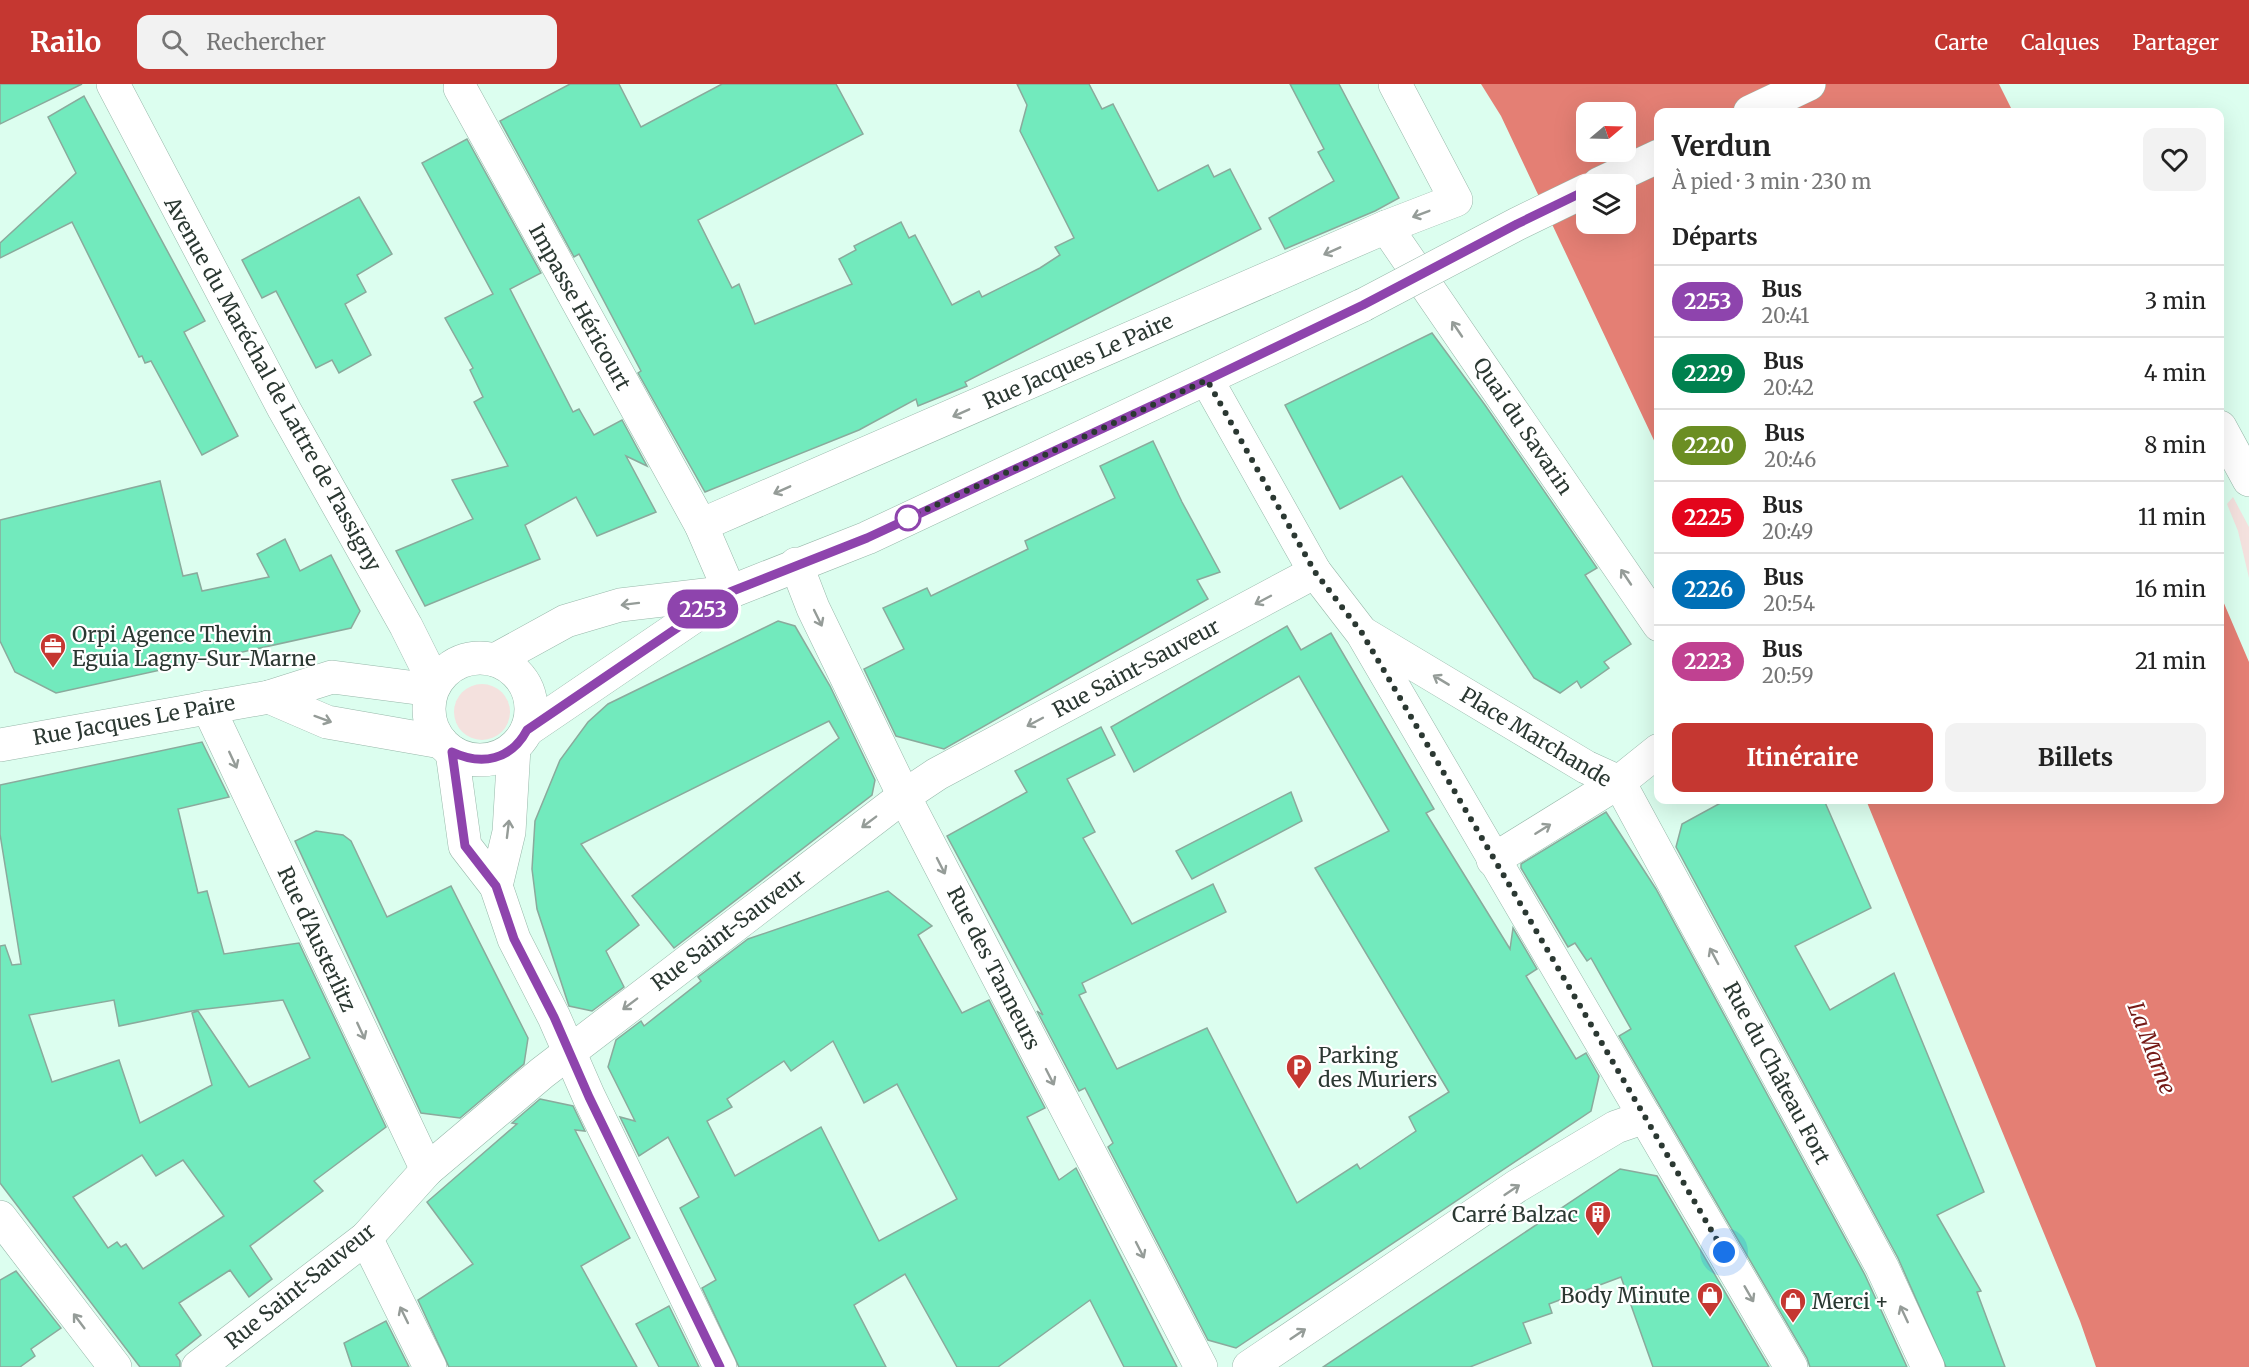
<!DOCTYPE html>
<html lang="fr">
<meta charset="utf-8">
<style>
:root{--surface:#fff;--page:#f2f2f2;--text:#222;--muted:#767676;--line:#e0e0e0;--accent:#c53731}
body{margin:0;font-family:Merriweather,serif;background:var(--page);color:var(--text);height:100vh;display:flex;flex-direction:column;font-size:22px;white-space:nowrap}
*{box-sizing:border-box;margin:0}
p{font-size:20px;color:var(--muted)}
.icon{flex:none;width:33px;height:33px;fill:none;stroke:currentColor;stroke-width:2;stroke-linecap:round;stroke-linejoin:round}
.map{position:relative;flex:1;overflow:hidden}
.panel{position:absolute;left:1654px;top:24px;width:570px;height:696px;display:flex;flex-direction:column;background:var(--surface);border-radius:12px;box-shadow:0 6px 24px #0002}
.panel>*{flex:none}
.badge{padding:0 12px;border-radius:20px;font-size:21px;line-height:39px}
.needle{width:39px;rotate:71deg}
.fabs{position:absolute;left:1576px;top:18px;display:grid;gap:12px}
.fabs a{display:grid;place-items:center;width:60px;height:60px;border-radius:12px;background:var(--surface);box-shadow:0 6px 24px #0002;font-size:30px}
.you{position:absolute;width:30px;height:30px;margin:-15px;border:4px solid #fff;border-radius:50%;background:#1a73e8;box-shadow:0 0 0 9px #1a73e833}
.map>.badge{position:absolute;translate:-50% -50%;box-shadow:0 0 0 3px #fff}
h2{padding:0 18px;font-size:22px;line-height:54px}
.round{display:grid;place-items:center;flex:none;width:63px;height:63px;border-radius:12px;background:var(--page)}
.summary{display:flex;align-items:center;justify-content:space-between;height:102px;padding:0 18px}
h1{font-size:28px;font-weight:700;line-height:45px}
.button{display:flex;gap:12px;margin-top:auto;padding:12px 18px}
.button a{flex:1;height:69px;border-radius:12px;background:var(--accent);color:#fff;font-size:24px;font-weight:700;line-height:69px;text-align:center}
.button a+a{background:var(--page);color:var(--text)}
ul{padding:0;list-style:none}
li{display:flex;align-items:center;gap:18px;height:72px;padding:0 18px;border-top:2px solid var(--line)}
li div{flex:1}
li b{display:block;font-size:22px}
li em{font-style:normal}
li .badge{min-width:66px;font-weight:700;text-align:center}
header{display:flex;align-items:center;gap:36px;box-sizing:border-box;height:84px;padding:0 30px;background:var(--accent);color:#fff}
header strong{font-size:28px}
nav{display:flex;gap:33px;margin-inline-start:auto;font-size:21px}
.search{width:420px;height:54px;background:var(--page);display:flex;align-items:center;gap:15px;box-sizing:border-box;padding:0 21px;border-radius:12px;color:var(--muted);font-size:22px}
.map>svg:first-child{display:block}
.green{fill:#f4e1de}
.water{fill:#e47f74;fill-rule:evenodd}
.building{fill:#72eabd;stroke:#8aaa9c;stroke-width:1.5;fill-rule:evenodd}
.lines{fill:none;stroke-linecap:round;stroke-linejoin:round}
.minor-casing{stroke:#98b8aa;stroke-width:34}
.secondary-casing{stroke:#98b8aa;stroke-width:34}
.minor{stroke:#fff;stroke-width:33}
.secondary{stroke:#fff;stroke-width:33}
.secondary-bridge-casing{stroke:#98b8aa;stroke-width:34;stroke-linecap:butt}
.secondary-bridge{stroke:#fff;stroke-width:33}
.oneway{stroke:#959c98}
.line-casing{stroke:#fff;stroke-width:14}
.line{stroke:#8e44ad;stroke-width:9}
.walk{stroke:#2b3832;stroke-width:6;stroke-dasharray:0 10.8}
.stop-dot{fill:#fff;stroke:#8e44ad;stroke-width:3}
.labels{text-anchor:middle;dominant-baseline:central;stroke-width:4.5;stroke-linejoin:round;paint-order:stroke}
.street-label{font-size:21px;fill:#2b3832;stroke:#fff}
.poi-label{font-size:21px;fill:#2b3832;stroke:#fff;text-anchor:start}
.water-label{font-size:22px;font-style:italic;fill:#751a17;stroke:#fff}
</style>
<header>
<strong>Railo</strong>
<div class="search"><svg class="icon" aria-label="search" viewBox="0 0 24 24"><circle cx="10" cy="10" r="6"/><path d="M15 15l6 6"/></svg>Rechercher</div>
<nav><a>Carte</a><a>Calques</a><a>Partager</a></nav>
</header>
<div class="map">
<svg width="2249" height="1283" viewBox="0 0 2249 1283">
<rect width="100%" height="100%" fill="#dcfeef"/>
<g class="green">
<path d="M2233,413L2249,443V494L2238,447L2227,420Z"/>
<circle cx="482" cy="628" r="28"/>
</g>
<g class="water">
<path d="M1481,0H1999L2013,28H1659V367L1501,32ZM1587,28H1626V68H1587ZM1587,100H1626V140H1587Z"/>
<path d="M2220,510L2249,578V1283H2096L2080,1237L1866,716H2220Z"/>
</g>
<g class="building">
<path d="M0,0H82L0,40Z"/>
<path d="M570,0H619L641,43L722,0H836L863,50L698,136L732,204L739,200L755,240L852,200L839,175L856,166L854,162L901,138L909,154L915,151L952,221L979,207L982,213L1040,184L1060,171L1055,163L1074,154L1020,47L1027,21L1017,0H1089L1102,25L1113,20L1158,107L1208,81L1214,93L1230,85L1261,145L965,298L967,302L918,322L916,315L859,346L705,408L638,289L641,287L579,170L574,173L500,37Z"/>
<path d="M1290,0H1339L1399,114L1375,127L1285,165L1269,134L1334,97L1318,68L1324,65Z"/>
<path d="M84,12L205,237L184,248L238,352L202,371L151,277L145,279L142,272L139,273L72,138L0,174V159L76,89L48,33Z"/>
<path d="M467,55L541,189L510,205L573,328L579,325L594,351L622,336L647,382L626,372L656,428L597,452L576,413L525,441L540,475L425,522L396,467L473,435L452,396L508,382L474,318L483,313L470,286L473,284L445,234L493,210L422,79Z"/>
<path d="M359,113L392,170L357,191L366,208L345,220L371,271L339,289L332,276L316,284L276,207L262,214L242,176Z"/>
<path d="M1432,249L1485,321L1597,484L1585,491L1631,560L1604,578L1609,584L1581,604L1577,597L1560,609L1534,594L1402,392L1340,425L1285,321Z"/>
<path d="M1153,357L1182,418L1220,488L1197,496L1208,515L944,665L896,652L864,585L904,565L883,524L927,504L931,512L1028,465L1025,457L1115,414L1100,382Z"/>
<path d="M160,397L183,492L197,489L202,507L269,493L257,470L285,455L300,487L331,471L360,527L351,544L56,609L15,588L0,557V436Z"/>
<path d="M778,537L795,542L830,602L875,696L872,711L674,864L632,812L839,654L829,637L581,760L639,841L606,867L624,903L592,927L569,922L537,825L532,785L535,737L560,676L588,638L608,620Z"/>
<path d="M1287,542L1301,566L1331,549L1434,725L1426,729L1510,865L1513,844L1537,885L1526,892L1576,975L1586,969L1599,992L1591,1027L1236,1264L1208,1256L1108,1063L1113,1059L1085,1004L1079,1007L1037,927L1043,931L947,752L1027,708L1015,687L1101,643L1115,671L1067,695L1095,748L1083,754L1132,840L1213,800L1226,828L1082,899L1086,908L1079,911L1117,985L1207,944L1297,1119L1357,1080L1360,1085L1416,1047L1409,1033L1449,1008L1315,784L1389,747L1299,592L1134,688L1111,643Z"/>
<path d="M202,658L229,713L178,725L198,809L207,807L224,870L299,859L386,1043L314,1097L323,1107L250,1162L272,1195L249,1213L230,1186L179,1219L201,1251L176,1271L180,1277V1283H140L0,1099V862L5,861L12,881L21,880L0,750V701ZM114,916L119,942L197,926L283,916L310,974L249,1003L198,927L192,929L212,1001L140,1039L119,976L52,998L29,931ZM142,1071L156,1092L183,1076L224,1132L143,1185L126,1160L121,1163L117,1158L108,1164L73,1113Z"/>
<path d="M1291,708L1302,737L1192,795L1176,767Z"/>
<path d="M1726,716H1824L1871,824L1795,862L1830,926L1894,889L1984,1108L1937,1131L1981,1207L1977,1208L2005,1283H1946L1898,1174L1676,763L1682,740Z"/>
<path d="M1606,728L1656,805L1865,1191L1907,1283H1810L1807,1274L1619,952L1631,945L1591,874L1587,877L1575,859L1568,863L1521,784V780Z"/>
<path d="M316,747L343,751L351,757L387,833L451,802L528,954L524,980L460,1034L421,1029L295,757Z"/>
<path d="M888,807L932,842L918,851L962,929L989,916L1045,1024L1027,1033L1059,1096L1076,1084L1177,1283H1124L1090,1216L998,1283H957L905,1190L854,1221L886,1283H739L702,1204L716,1196L680,1124L699,1113L668,1053L639,1072L620,1033L635,1037L608,983L616,956L641,937L644,942L701,897L698,893L748,855ZM833,957L864,1019L897,1000L957,1115L879,1157L821,1043L735,1092L707,1037L732,1023L727,1015L784,977L791,987Z"/>
<path d="M540,1015L573,1022L585,1047L575,1046L630,1154L581,1182L637,1283H449L418,1216L473,1180L427,1118L517,1040L512,1039Z"/>
<path d="M1620,1085L1657,1092L1769,1283H1653L1621,1193L1549,1220L1552,1229L1523,1239L1531,1259L1470,1283H1323Z"/>
<path d="M16,1187L61,1244L31,1265L35,1272L20,1283H0V1196Z"/>
<path d="M669,1222L699,1283H659L636,1240Z"/>
<path d="M386,1237L409,1283H352L344,1259Z"/>
</g>
<g class="lines">
<g class="minor-casing">
<g id="minor">
<path d="M113,0L284,325L406,542L435,600"/>
<path d="M460,4L701,441L730,508"/>
<path d="M1386,143L1659,541"/>
<path d="M1207,296L1315,488L1362,549L1791,1283"/>
<path d="M2220,343L2249,396"/>
<path d="M701,441L1386,143L1456,116L1395,0"/>
<path d="M796,480L813,524L904,712L1201,1283"/>
<path d="M1364,550L1586,683L1619,698"/>
<path d="M208,623L427,1086"/>
<path d="M1619,698L1882,1183L1928,1283"/>
<path d="M1493,776L1619,698L1659,666"/>
<path d="M0,1133L115,1283"/>
<path d="M366,1154L430,1283"/>
<path d="M198,1283L366,1154L427,1086L542,989L904,712L937,690L1315,488"/>
<path d="M1249,1283L1517,1102L1616,1043L1645,1033"/>
</g>
</g>
<g class="secondary-casing">
<g id="secondary">
<path d="M1750,28L1809,0"/>
<path d="M1599,100L1659,72"/>
<circle cx="480" cy="625" r="51"/>
<path d="M495,576L566,537L620,521L722,509"/>
<path d="M269,613L327,638L441,658"/>
<path d="M527,646L730,508L867,454L1363,221"/>
<path d="M0,661L269,613L332,593L432,606"/>
<path d="M452,668L465,762L496,802L514,855L554,933L589,1013L720,1283"/>
<path d="M496,802L509,748L514,664"/>
</g>
</g>
<use href="#minor" class="minor"/>
<use href="#secondary" class="secondary"/>
<g class="secondary-bridge-casing">
<path id="secondary-bridge" d="M1363,221L1517,140L1587,106"/>
</g>
<use href="#secondary-bridge" class="secondary-bridge"/>
</g>
<defs><path id="oneway-shaft" d="M-6 0H5M1.5-3L5.5 0L1.5 3" fill="none" stroke-width="1.6" stroke-linecap="round" stroke-linejoin="round" transform="scale(1.5)"/></defs>
<g class="oneway">
<use href="#oneway-shaft" transform="translate(1421 130) rotate(159)"/>
<use href="#oneway-shaft" transform="translate(1332 167) rotate(156)"/>
<use href="#oneway-shaft" transform="translate(1457 245) rotate(-124)"/>
<use href="#oneway-shaft" transform="translate(961 329) rotate(156)"/>
<use href="#oneway-shaft" transform="translate(782 406) rotate(156)"/>
<use href="#oneway-shaft" transform="translate(1626 493) rotate(-124)"/>
<use href="#oneway-shaft" transform="translate(1263 516) rotate(152)"/>
<use href="#oneway-shaft" transform="translate(630 520) rotate(173)"/>
<use href="#oneway-shaft" transform="translate(818 534) rotate(64)"/>
<use href="#oneway-shaft" transform="translate(1441 596) rotate(-149)"/>
<use href="#oneway-shaft" transform="translate(323 635) rotate(20)"/>
<use href="#oneway-shaft" transform="translate(1035 638) rotate(152)"/>
<use href="#oneway-shaft" transform="translate(233 676) rotate(65)"/>
<use href="#oneway-shaft" transform="translate(869 738) rotate(143)"/>
<use href="#oneway-shaft" transform="translate(508 745) rotate(-83)"/>
<use href="#oneway-shaft" transform="translate(1543 745) rotate(-32)"/>
<use href="#oneway-shaft" transform="translate(941 782) rotate(63)"/>
<use href="#oneway-shaft" transform="translate(1714 872) rotate(-118)"/>
<use href="#oneway-shaft" transform="translate(630 920) rotate(143)"/>
<use href="#oneway-shaft" transform="translate(361 947) rotate(65)"/>
<use href="#oneway-shaft" transform="translate(1050 993) rotate(63)"/>
<use href="#oneway-shaft" transform="translate(1512 1106) rotate(-34)"/>
<use href="#oneway-shaft" transform="translate(1140 1166) rotate(63)"/>
<use href="#oneway-shaft" transform="translate(1749 1210) rotate(60)"/>
<use href="#oneway-shaft" transform="translate(1904 1230) rotate(-115)"/>
<use href="#oneway-shaft" transform="translate(404 1231) rotate(-116)"/>
<use href="#oneway-shaft" transform="translate(79 1237) rotate(-127)"/>
<use href="#oneway-shaft" transform="translate(1298 1250) rotate(-34)"/>
</g>
<g class="lines">
<g class="line-casing">
<path id="line" d="M720,1283L589,1013L554,933L514,855L496,802L465,762L452,668C482,682 511,676 527,646L730,508L867,454L1207,296L1363,221L1517,140L1587,106"/>
</g>
<use href="#line" class="line"/>
<path class="walk" d="M908,434L1207,296L1315,488L1362,549L1724,1168"/>
</g>
<defs>
<g id="office-pin" transform="scale(1.35)"><path d="M0 17L-7.5 6A9.5 9.5 0 1 1 7.5 6Z" fill="#c53731" stroke="#fff"/><path d="M-6-3h4V-5.5h4V-3h4V5H-6ZM-1-4.5V-3h2v-1.5ZM-6 0V1H6V0Z" fill="#fff"/></g>
<g id="parking-pin" transform="scale(1.35)"><path d="M0 17L-7.5 6A9.5 9.5 0 1 1 7.5 6Z" fill="#c53731" stroke="#fff"/><path d="M-3.5-5.5H1a3.5 3.5 0 0 1 0 7H-1V5.5H-3.5ZM-1-3.4V-.6H.8a1.4 1.4 0 0 0 0-2.8Z" fill="#fff"/></g>
<g id="building-pin" transform="scale(1.35)"><path d="M0 17L-7.5 6A9.5 9.5 0 1 1 7.5 6Z" fill="#c53731" stroke="#fff"/><path d="M-4-6H4V6H1V3H-1V6H-4ZM-2.5-4.3h1.7v1.8h-1.7ZM.8-4.3h1.7v1.8H.8ZM-2.5-1h1.7V.8h-1.7ZM.8-1h1.7V.8H.8Z" fill="#fff"/></g>
<g id="shop-pin" transform="scale(1.35)"><path d="M0 17L-7.5 6A9.5 9.5 0 1 1 7.5 6Z" fill="#c53731" stroke="#fff"/><path d="M-5-2.5h2.3a2.7 3.5 0 0 1 5.4 0H5L5.5 6h-11ZM-1.5-2.5h3a1.5 2.3 0 0 0-3 0Z" fill="#fff"/></g>
</defs>
<g fill-rule="evenodd">
<use href="#office-pin" x="53" y="562"/>
<use href="#parking-pin" x="1299" y="983"/>
<use href="#building-pin" x="1598" y="1130"/>
<use href="#shop-pin" x="1710" y="1211"/>
<use href="#shop-pin" x="1793" y="1217"/>
</g>
<circle class="stop-dot" cx="908" cy="434" r="12"/>
<g class="labels">
<g class="street-label">
<text transform="translate(580 223) rotate(61)">Impasse Héricourt</text>
<text transform="translate(1078 277) rotate(-24)">Rue Jacques Le Paire</text>
<text transform="translate(273 300) rotate(61)">Avenue du Maréchal de Lattre de Tassigny</text>
<text transform="translate(1523 342) rotate(56)">Quai du Savarin</text>
<text transform="translate(1136 584) rotate(-28)">Rue Saint-Sauveur</text>
<text transform="translate(134 636) rotate(-10)">Rue Jacques Le Paire</text>
<text transform="translate(1536 653) rotate(31)">Place Marchande</text>
<text transform="translate(728 846) rotate(-37)">Rue Saint-Sauveur</text>
<text transform="translate(317 855) rotate(65)">Rue d'Austerlitz</text>
<text transform="translate(994 884) rotate(63)">Rue des Tanneurs</text>
<text transform="translate(1777 989) rotate(62)">Rue du Château Fort</text>
<text transform="translate(300 1202) rotate(-39)">Rue Saint-Sauveur</text>
</g>
<g class="poi-label">
<text x="72" y="550">Orpi Agence Thevin<tspan x="72" dy="24">Eguia Lagny-Sur-Marne</tspan></text>
<text x="1318" y="971">Parking<tspan x="1318" dy="24">des Muriers</tspan></text>
<text x="1578" y="1130" text-anchor="end">Carré Balzac</text>
<text x="1690" y="1211" text-anchor="end">Body Minute</text>
<text x="1812" y="1217">Merci +</text>
</g>
<g class="water-label">
<text transform="translate(2152 964) rotate(69)">La Marne</text>
</g>
</g>
</svg>
<div class="fabs">
<a><svg class="needle" viewBox="-14 -14 28 28"><path d="M0-13l5 13h-10z" fill="#e53935"/><path d="M0 13l5-13h-10z" fill="#767676"/></svg></a>
<a><svg class="icon" aria-label="layers" viewBox="0 0 24 24"><path d="M12 4l9 5-9 5-9-5zM3 14l9 5 9-5"/></svg></a>
</div>
<div class="you" style="left:1724px;top:1168px"></div>
<b class="badge" style="left:703px;top:525px;background:#8e44ad;color:#fff">2253</b>
<section class="panel">
<div class="summary"><div><h1>Verdun</h1><p>À pied · 3 min · 230 m</p></div><a class="round"><svg class="icon" aria-label="heart" viewBox="0 0 24 24"><path d="M12 20l-8-8c-3-5 5-10 8-4 3-6 11-1 8 4z"/></svg></a></div>
<h2>Départs</h2>
<ul>
<li><span class="badge" style="background:#8e44ad;color:#fff">2253</span><div><b>Bus</b><p>20:41</p></div><em>3 min</em></li>
<li><span class="badge" style="background:#00814f;color:#fff">2229</span><div><b>Bus</b><p>20:42</p></div><em>4 min</em></li>
<li><span class="badge" style="background:#6b8e23;color:#fff">2220</span><div><b>Bus</b><p>20:46</p></div><em>8 min</em></li>
<li><span class="badge" style="background:#e3051c;color:#fff">2225</span><div><b>Bus</b><p>20:49</p></div><em>11 min</em></li>
<li><span class="badge" style="background:#006fb6;color:#fff">2226</span><div><b>Bus</b><p>20:54</p></div><em>16 min</em></li>
<li><span class="badge" style="background:#c04191;color:#fff">2223</span><div><b>Bus</b><p>20:59</p></div><em>21 min</em></li>
</ul>
<div class="button"><a>Itinéraire</a><a>Billets</a></div>
</section>
</div>
